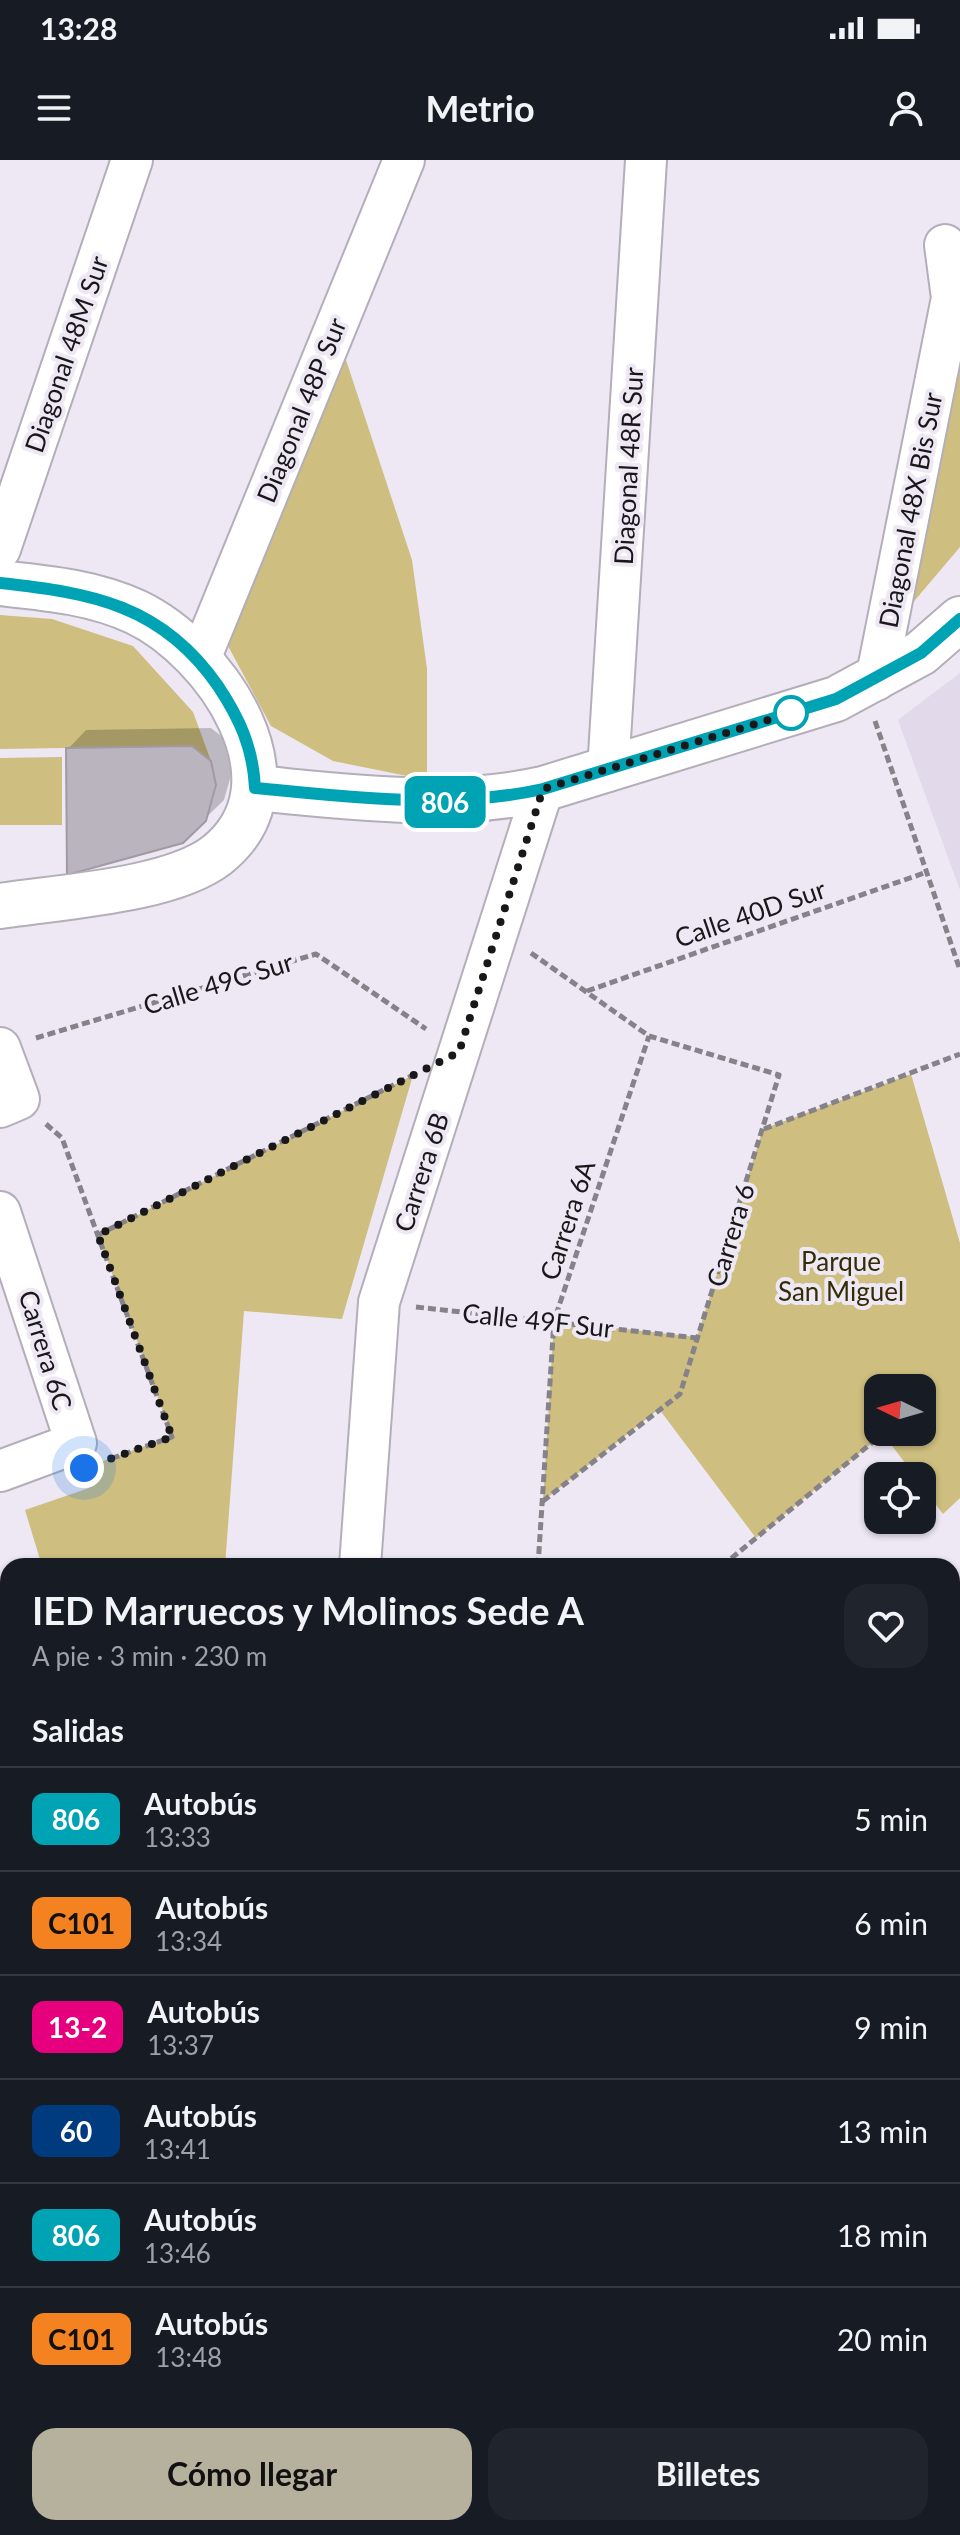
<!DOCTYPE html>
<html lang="es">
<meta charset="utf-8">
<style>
:root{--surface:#171b24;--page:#20242c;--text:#f1f3f6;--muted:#9ea1a6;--line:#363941;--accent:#b6b19c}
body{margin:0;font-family:Lato,sans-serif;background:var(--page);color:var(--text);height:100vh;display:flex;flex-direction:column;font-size:30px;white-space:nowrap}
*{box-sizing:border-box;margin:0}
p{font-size:26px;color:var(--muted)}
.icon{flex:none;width:44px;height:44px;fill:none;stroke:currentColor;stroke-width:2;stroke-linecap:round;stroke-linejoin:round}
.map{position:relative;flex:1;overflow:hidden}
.side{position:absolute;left:0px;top:1398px;width:960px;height:978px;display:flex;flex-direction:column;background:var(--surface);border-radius:24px 24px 0 0;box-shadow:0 2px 6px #0004}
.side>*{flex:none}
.badge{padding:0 16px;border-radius:12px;font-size:28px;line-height:52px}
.needle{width:52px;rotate:275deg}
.buttons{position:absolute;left:864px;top:1214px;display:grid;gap:16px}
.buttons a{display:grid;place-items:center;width:72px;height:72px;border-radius:16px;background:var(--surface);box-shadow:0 2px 6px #0004;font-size:40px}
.you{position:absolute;width:40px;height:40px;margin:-20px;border:6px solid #fff;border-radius:50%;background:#1a73e8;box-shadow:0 0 0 12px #1a73e833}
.map>.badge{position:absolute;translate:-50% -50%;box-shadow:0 0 0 4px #fff}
h2{padding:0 32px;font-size:30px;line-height:72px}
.round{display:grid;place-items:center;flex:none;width:84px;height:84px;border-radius:24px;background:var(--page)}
.headline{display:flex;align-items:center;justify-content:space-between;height:136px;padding:0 32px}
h1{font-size:38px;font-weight:700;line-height:60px}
.action{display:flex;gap:16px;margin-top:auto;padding:16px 32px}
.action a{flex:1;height:92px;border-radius:24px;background:var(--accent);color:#111;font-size:32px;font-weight:700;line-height:92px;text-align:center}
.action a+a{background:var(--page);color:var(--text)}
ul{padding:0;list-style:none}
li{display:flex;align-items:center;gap:24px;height:104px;padding:0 32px;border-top:2px solid var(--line)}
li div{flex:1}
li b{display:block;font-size:30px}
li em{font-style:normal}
li .badge{min-width:88px;font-weight:700;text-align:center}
.status{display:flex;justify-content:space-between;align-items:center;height:56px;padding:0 40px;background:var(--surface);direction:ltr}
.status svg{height:22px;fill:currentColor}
header{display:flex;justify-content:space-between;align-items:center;height:104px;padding:0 32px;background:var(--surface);font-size:36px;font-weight:700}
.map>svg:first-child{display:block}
.built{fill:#e2d9eb}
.green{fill:#cebe7f;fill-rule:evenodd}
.shadow{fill:#0003}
.building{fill:#bab4bf;stroke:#a09aa5;stroke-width:2}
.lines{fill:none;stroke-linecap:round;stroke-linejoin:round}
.minor-casing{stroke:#b3aeb9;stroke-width:44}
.tertiary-casing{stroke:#b3aeb9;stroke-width:48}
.secondary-casing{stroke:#b3aeb9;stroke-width:48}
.path{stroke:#858289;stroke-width:5;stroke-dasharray:8 4;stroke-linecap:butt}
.minor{stroke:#fff;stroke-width:40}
.tertiary{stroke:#fff;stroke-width:44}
.secondary{stroke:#f2e8fc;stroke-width:44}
.line-casing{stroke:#fff;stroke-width:18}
.line{stroke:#00a3b4;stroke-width:12}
.walk{stroke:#18171a;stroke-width:8;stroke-dasharray:0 14.4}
.stop-dot{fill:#fff;stroke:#00a3b4;stroke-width:4}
.labels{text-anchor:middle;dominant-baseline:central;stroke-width:8;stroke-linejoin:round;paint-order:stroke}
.street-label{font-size:26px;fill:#18171a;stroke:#ede8f3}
.park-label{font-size:26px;fill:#352c06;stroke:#ede8f3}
</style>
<div class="status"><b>13:28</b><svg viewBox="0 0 49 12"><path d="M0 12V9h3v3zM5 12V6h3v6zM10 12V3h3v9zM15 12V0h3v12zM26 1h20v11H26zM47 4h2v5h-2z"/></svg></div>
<header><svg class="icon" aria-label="menu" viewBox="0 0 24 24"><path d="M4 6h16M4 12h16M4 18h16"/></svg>Metrio<svg class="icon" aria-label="person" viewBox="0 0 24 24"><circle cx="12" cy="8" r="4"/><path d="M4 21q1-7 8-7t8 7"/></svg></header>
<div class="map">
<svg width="960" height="2375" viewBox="0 0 960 2375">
<rect width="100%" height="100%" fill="#ede8f3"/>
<path class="built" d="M960,513V730L898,560Z"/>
<g class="green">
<path d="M960,192V387L910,446Z"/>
<path d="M345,197L412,400L427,509V620L333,601L271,566L228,486Z"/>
<path d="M0,455L52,459L133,486L193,552L211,601L191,586L0,589Z"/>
<path d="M62,597V665H0V598Z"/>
<path d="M911,914L960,1083V1338L943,1354L922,1326V1316H915L883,1274L756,1378L659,1249L543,1341L554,1161L697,1177L763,969ZM878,1228H922V1272H878Z"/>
<path d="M413,915L342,1159L244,1151L225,1406H42L25,1350L89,1328L84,1308L172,1276L98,1075Z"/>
</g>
<path class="shadow" d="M211,568L229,582L234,605L224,640L182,681L68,589L86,570Z"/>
<path class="building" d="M192,586L211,601L216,625L206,661L183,683L67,715L66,588Z"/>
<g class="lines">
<g class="minor-casing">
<g id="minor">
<path d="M0,389L132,0"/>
<path d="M200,499L404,0"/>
<path d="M876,520L952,138L945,85"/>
<path d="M608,611L646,0"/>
<path d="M0,888L19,939L0,947"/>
<path d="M0,1052L76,1283L0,1311"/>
<path d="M360,1406L379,1142L543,629"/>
<path d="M0,1550L8,1572"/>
<path d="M0,1684L8,1681"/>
<path d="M0,1869L8,1866"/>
<path d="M0,2051L8,2048"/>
<path d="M952,2082L960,2104"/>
</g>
</g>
<g class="tertiary-casing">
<g id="tertiary">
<path d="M0,423C47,428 93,432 136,452C216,490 307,623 217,695C171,731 58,737 0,746"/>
<path d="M255,628C352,637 447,650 543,629L836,539L921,493L960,459"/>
<path d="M952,1508L960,1502"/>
<path d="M0,2353L8,2350"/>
</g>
</g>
<g class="secondary-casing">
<g id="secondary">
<path d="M952,2303L960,2300"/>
<path d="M758,2375L777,2368"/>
</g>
</g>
<g class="path">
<path d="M875,561L960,810"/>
<path d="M531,793L649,876L779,915L680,1234L543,1341"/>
<path d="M587,831L927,712"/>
<path d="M36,878L316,794L426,869"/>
<path d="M46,964L62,978L172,1277L110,1299"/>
<path d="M764,969L960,894"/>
<path d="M98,1075L411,916"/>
<path d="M416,1147L697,1178"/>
<path d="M538,1406L554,1161L649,876"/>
<path d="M722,1406L885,1272"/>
<path d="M331,2368L334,2375"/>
</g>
<use href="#minor" class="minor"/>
<use href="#tertiary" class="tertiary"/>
<use href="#secondary" class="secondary"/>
</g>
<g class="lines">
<g class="line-casing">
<path id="line" d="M0,423C92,433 162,445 218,526C240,559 253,588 255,628C352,637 447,650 543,629L836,539L921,493L960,459"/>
</g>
<use href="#line" class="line"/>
<path class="walk" d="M84,1308L172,1277L98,1075L459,892L543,629L791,553"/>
</g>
<circle class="stop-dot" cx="791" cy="553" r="16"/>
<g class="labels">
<g class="street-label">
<text transform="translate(66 194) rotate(-71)">Diagonal 48M Sur</text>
<text transform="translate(301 250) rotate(-68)">Diagonal 48P Sur</text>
<text transform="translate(628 306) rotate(-87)">Diagonal 48R Sur</text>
<text transform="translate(910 350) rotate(-79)">Diagonal 48X Bis Sur</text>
<text transform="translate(750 753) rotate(-19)">Calle 40D Sur</text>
<text transform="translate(218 823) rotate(-17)">Calle 49C Sur</text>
<text transform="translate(421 1012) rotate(-72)">Carrera 6B</text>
<text transform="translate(567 1060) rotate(-72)">Carrera 6A</text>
<text transform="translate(730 1075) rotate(-73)">Carrera 6</text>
<text transform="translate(538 1160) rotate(6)">Calle 49F Sur</text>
<text transform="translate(46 1190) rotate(73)">Carrera 6C</text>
</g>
<g class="park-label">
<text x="841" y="1101">Parque<tspan x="841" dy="30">San Miguel</tspan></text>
</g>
</g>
</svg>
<div class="buttons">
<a><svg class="needle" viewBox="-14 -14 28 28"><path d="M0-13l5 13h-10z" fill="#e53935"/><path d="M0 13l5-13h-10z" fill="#9ea1a6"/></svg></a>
<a><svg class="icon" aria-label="locate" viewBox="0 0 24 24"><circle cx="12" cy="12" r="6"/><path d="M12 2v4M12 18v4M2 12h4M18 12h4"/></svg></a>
</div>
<div class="you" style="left:84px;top:1308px"></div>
<b class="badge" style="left:445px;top:642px;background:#00a3b4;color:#fff">806</b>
<section class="side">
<div class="headline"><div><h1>IED Marruecos y Molinos Sede A</h1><p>A pie · 3 min · 230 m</p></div><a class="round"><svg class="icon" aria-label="heart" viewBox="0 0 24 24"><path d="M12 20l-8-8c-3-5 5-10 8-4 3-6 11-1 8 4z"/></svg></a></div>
<h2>Salidas</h2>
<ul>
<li><span class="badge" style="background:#00a3b4;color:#fff">806</span><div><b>Autobús</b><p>13:33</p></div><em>5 min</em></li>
<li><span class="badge" style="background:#f58220;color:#111">C101</span><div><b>Autobús</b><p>13:34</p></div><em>6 min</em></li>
<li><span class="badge" style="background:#e6007e;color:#fff">13-2</span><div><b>Autobús</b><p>13:37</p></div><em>9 min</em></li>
<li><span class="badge" style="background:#003b80;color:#fff">60</span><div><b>Autobús</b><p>13:41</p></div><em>13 min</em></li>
<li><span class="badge" style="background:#00a3b4;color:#fff">806</span><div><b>Autobús</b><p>13:46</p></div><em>18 min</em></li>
<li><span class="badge" style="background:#f58220;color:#111">C101</span><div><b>Autobús</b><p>13:48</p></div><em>20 min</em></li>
</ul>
<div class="action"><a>Cómo llegar</a><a>Billetes</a></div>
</section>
</div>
